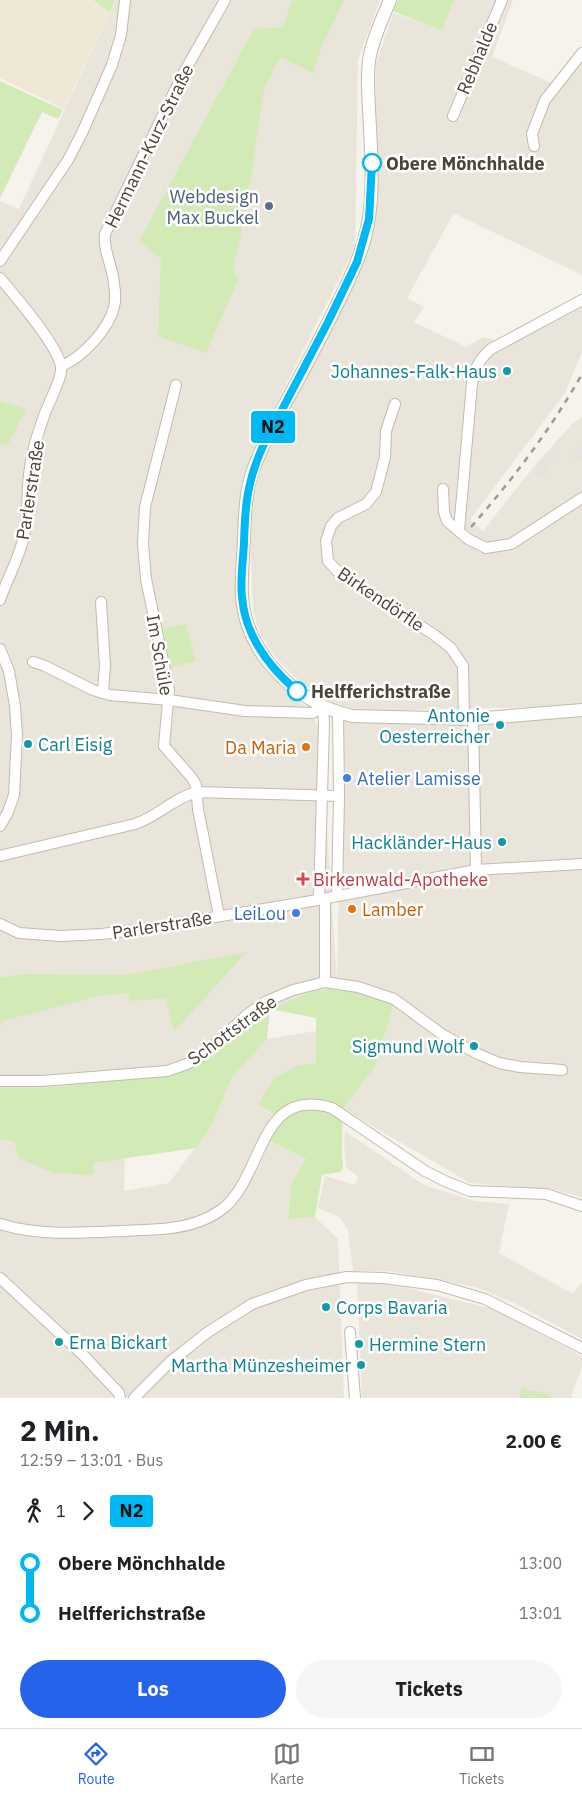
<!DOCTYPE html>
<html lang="de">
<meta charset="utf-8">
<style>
:root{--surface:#fff;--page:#f6f6f6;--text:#202124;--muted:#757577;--line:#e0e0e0;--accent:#2563eb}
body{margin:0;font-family:"IBM Plex Sans",sans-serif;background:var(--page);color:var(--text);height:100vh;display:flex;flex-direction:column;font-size:19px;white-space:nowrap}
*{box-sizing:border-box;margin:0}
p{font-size:16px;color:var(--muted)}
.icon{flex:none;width:28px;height:28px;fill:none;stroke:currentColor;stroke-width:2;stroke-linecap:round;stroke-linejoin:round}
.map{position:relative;height:1398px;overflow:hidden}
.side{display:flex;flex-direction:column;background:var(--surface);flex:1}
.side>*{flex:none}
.badge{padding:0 10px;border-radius:4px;font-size:18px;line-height:32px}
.map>.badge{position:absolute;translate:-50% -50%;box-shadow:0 0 0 2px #fff}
.legs{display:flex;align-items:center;gap:8px;height:55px;padding:0 20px;font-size:16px}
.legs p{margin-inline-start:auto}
.head{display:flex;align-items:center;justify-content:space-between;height:85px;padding:0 20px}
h1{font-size:28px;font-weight:700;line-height:38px}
.action{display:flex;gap:10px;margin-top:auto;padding:10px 20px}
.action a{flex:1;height:58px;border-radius:30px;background:var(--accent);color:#fff;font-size:20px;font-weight:700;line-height:58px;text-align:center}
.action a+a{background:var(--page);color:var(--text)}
ul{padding:0 20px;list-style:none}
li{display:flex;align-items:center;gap:18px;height:50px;font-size:19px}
li i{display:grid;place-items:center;width:8px;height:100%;margin:0 6px;background:currentColor}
li i::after{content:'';width:12px;height:12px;margin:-6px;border:4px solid;border-radius:50%;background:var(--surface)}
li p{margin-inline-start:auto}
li:first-child i{background:linear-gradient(#0000 50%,currentColor 0)}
li:last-child i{background:linear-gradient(currentColor 50%,#0000 0)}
.tabs{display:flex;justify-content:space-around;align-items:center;height:70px;border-top:1px solid var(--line);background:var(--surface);font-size:14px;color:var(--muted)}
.tabs a{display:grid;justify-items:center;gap:2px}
.tabs .on{color:var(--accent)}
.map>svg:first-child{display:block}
.residential{fill:#eae5da}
.education{fill:#efe8d6}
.green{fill:#d2eab5}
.parking{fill:#e5e3e0}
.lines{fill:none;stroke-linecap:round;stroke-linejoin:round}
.minor-casing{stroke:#c2bbae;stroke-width:12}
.tertiary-casing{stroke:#c2bbae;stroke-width:14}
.minor{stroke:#fff;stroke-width:10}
.tertiary{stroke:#fff;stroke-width:12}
.rail{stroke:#9a9a9a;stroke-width:2.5;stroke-dasharray:6 6;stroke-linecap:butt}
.line-1-casing{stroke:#fff;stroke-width:11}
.line-1{stroke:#00b9f2;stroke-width:8}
.stop-1-dot{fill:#fff;stroke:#00b9f2;stroke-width:2.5}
.service-dot{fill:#5c6f8a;stroke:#fff;stroke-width:2}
.culture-dot{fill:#0f9aa8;stroke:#fff;stroke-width:2}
.food-dot{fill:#e8710a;stroke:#fff;stroke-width:2}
.shop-dot{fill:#3f7fe0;stroke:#fff;stroke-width:2}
.health-dot{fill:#e0444e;stroke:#fff;stroke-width:2}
.labels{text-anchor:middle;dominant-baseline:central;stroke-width:5;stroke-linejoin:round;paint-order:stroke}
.street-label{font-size:18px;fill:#4b4439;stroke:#fff}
.stop-label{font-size:18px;font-weight:bold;fill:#4b4439;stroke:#fff;text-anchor:start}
.service-label{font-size:18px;fill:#4e5e75;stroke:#fff;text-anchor:end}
.culture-label{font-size:18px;fill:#0d838f;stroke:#fff;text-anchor:end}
.food-label{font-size:18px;fill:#c56008;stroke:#fff;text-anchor:end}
.shop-label{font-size:18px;fill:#366cbe;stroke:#fff;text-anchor:start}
.health-label{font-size:18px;fill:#be3a42;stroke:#fff;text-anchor:start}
</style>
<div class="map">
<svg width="582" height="1398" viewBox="0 0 582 1398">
<rect width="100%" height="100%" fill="#f6f3ec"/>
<g class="residential">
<path d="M115,0H380L358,60L355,247L254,448L241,486L237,553V614L249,644L272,676L305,706L320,729L337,980L342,720L582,707V1197L555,1190L470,1183L343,1109L375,1067L394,1003L270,1009L255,1017L212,1058L168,1075L44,1088H0V201L19,209Z"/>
<path d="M454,0H513L492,57L552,83L582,46V275L454,213L407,298L424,307L414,322L466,347L484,337L499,341L582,305V352L565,393L470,520L483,531L535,465L573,423L582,417V706L361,711L336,706L297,679L277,659L260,633L253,611L251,558L252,495L265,457L371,244L376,64L393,13L442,29Z"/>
<path d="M316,1031V1063L299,1065L283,1117L270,1141L306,1159L291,1184L288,1219L315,1217L338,1239L344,1398H0V1139L14,1142L93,1175V1163L125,1157L124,1191L169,1183L213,1123L231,1079L267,1039Z"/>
<path d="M345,1131L424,1185L475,1201L509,1204L499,1253L573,1294L582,1282V1339L514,1303L478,1288L433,1278L386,1271H353L348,1230L339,1217L318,1208L325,1176L355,1185L358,1177L346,1167L344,1143Z"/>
<path d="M357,1281L403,1287L493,1309L582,1356V1366L571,1396L574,1398H362Z"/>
</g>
<path class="education" d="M0,0H93L109,12L64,109L0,78Z"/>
<g class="green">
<path d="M93,0H115L109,12Z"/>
<path d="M292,0H344L322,45L314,73L280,57L264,89L245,217L233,268L238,280L206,353L158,336L161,258L139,241L254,29L283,27Z"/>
<path d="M398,0H454L442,30L392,11Z"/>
<path d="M0,81L63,110L58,119L42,112L0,198Z"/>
<path d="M0,401L26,409L8,444L0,445Z"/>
<path d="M186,624L196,661L171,667L163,629Z"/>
<path d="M246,952L174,1032L166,998L130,1001L128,993L103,995L2,1021L0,1026V978L25,974L127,975Z"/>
<path d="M338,988L394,1003L375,1067L343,1109L342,1152L343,1168L340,1172L322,1175L315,1217L288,1219L291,1184L306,1159L270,1141L282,1117L258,1105L274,1078L300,1065L316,1063V1018L270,1009L267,1039L231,1079L213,1123L196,1148L93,1163L94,1175L54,1173L20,1159L14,1142L0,1139V1088H44L168,1075L212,1058L255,1017L270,1009L311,992Z"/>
<path d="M522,1388L550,1395L549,1398H520Z"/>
</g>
<g class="parking">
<path d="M582,446V458L577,461L571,453Z"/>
<path d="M552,449L559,454L541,479L533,473Z"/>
</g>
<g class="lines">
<g class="minor-casing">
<g id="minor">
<path d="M453,116L502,0"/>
<path d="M534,146L532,134L545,100L582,53"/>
<path d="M0,261L68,160L82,133L112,65L121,35L125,0"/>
<path d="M0,278C15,296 57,344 61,366C63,378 48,403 44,416C38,433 32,450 30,468C26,490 29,513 24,536C19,559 7,579 0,600"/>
<path d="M61,366C82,358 109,329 114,307C116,300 115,290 114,284C113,266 103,252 105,234L183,74L225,0"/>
<path d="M176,385L145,507L143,544L146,579L169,690L164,746L192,778L196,785L198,809L219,916"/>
<path d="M395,404L386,431L385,457L376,492L366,504L338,518L331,526L326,541L328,561L342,576L433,634L451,648L463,666L464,718"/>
<path d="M443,489L444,512L447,521L468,539L486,548L511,544L582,498"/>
<path d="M459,530L472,384C475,369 479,359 491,349L582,300"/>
<path d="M101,602L105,665L103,693"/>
<path d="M0,649L9,671L15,706L17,735L14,795L8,812L0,826"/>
<path d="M33,662L43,665L93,690L110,695L169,700L245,711L313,713L323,706"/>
<path d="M473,719L476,870"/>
<path d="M0,856L135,824C157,817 175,797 197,792L339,796"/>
<path d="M337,896L339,796L338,713"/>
<path d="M319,899L324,725L323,706"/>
<path d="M0,924L19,933L61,936L102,934L149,928L306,902L476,870L582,864"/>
<path d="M325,982V898"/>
<path d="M0,1081H42L167,1071L187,1064L203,1055L248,1014L267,1001L293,990L325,982L358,987L394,999L443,1035L478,1054L499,1063L520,1067L562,1070"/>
<path d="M0,1224C39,1236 81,1233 121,1231C138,1230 155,1230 171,1228C188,1226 207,1220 221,1210C265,1178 257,1085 332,1108L425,1171L447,1182L470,1191L546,1194L582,1206"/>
<path d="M0,1278L82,1354L119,1393L120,1398"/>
<path d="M350,1332L355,1398"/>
<path d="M134,1398L170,1362L208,1332L252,1304L306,1285L347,1277L383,1278L437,1285L485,1299L582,1348"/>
</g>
</g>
<g class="tertiary-casing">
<path id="tertiary" d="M390,0C382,20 372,40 369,61C367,77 368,93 369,109C371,153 376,198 364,241C357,266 345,288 334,311C320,339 306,366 291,393C278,416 265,440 255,465C245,489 245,515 244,540C243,559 241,578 242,596C246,654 297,704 352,716L473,719L582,710"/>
</g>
<use href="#minor" class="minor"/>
<use href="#tertiary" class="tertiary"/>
<path class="rail" d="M471,527C513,479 551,429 582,374"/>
</g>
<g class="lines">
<g class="line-1-casing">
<path id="line-1" d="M297,691C269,667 245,636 242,597C240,580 243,561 244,543C245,505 247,482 263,446L328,322L357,262L369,219L372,163"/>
</g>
<use href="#line-1" class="line-1"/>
</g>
<g class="stop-1-dot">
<circle cx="372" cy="163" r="9"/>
<circle cx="297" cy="691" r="9"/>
</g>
<circle class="service-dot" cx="269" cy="206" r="5"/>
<g class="culture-dot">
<circle cx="507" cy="371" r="5"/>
<circle cx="500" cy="725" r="5"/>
<circle cx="28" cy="744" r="5"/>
<circle cx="502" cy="842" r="5"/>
<circle cx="474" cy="1046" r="5"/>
<circle cx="326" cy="1307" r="5"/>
<circle cx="59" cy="1342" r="5"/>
<circle cx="359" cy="1344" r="5"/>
<circle cx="361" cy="1365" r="5"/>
</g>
<g class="food-dot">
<circle cx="306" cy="747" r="5"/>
<circle cx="352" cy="909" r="5"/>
</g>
<g class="shop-dot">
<circle cx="347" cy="778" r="5"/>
<circle cx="296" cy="913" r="5"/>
</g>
<path class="health-dot" d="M300.5 871.5h5v5h5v5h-5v5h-5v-5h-5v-5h5z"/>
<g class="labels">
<g class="street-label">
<text transform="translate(477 58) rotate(-67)">Rebhalde</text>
<text transform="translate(149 146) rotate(-64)">Hermann-Kurz-Straße</text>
<text transform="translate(30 490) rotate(-81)">Parlerstraße</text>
<text transform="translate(381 599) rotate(34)">Birkendörfle</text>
<text transform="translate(160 655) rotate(80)">Im Schüle</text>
<text transform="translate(162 925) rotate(-9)">Parlerstraße</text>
<text transform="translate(232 1030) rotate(-36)">Schottstraße</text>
</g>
<g class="stop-label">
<text x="386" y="163">Obere Mönchhalde</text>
<text x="311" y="691">Helfferichstraße</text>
</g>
<g class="service-label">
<text x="259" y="196">Webdesign<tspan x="259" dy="21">Max Buckel</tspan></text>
</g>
<g class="culture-label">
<text x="497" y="371">Johannes-Falk-Haus</text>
<text x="490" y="715">Antonie<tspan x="490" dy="21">Oesterreicher</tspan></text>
<text x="38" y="744" text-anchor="start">Carl Eisig</text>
<text x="492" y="842">Hackländer-Haus</text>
<text x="464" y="1046">Sigmund Wolf</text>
<text x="336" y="1307" text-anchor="start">Corps Bavaria</text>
<text x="69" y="1342" text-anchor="start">Erna Bickart</text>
<text x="369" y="1344" text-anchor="start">Hermine Stern</text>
<text x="351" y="1365">Martha Münzesheimer</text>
</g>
<g class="food-label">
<text x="296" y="747">Da Maria</text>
<text x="362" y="909" text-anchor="start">Lamber</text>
</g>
<g class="shop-label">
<text x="357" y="778">Atelier Lamisse</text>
<text x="286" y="913" text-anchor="end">LeiLou</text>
</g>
<g class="health-label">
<text x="313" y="879">Birkenwald-Apotheke</text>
</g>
</g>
</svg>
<b class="badge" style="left:273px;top:427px;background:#00b9f2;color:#111">N2</b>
</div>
<section class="side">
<div class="head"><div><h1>2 Min.</h1><p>12:59 – 13:01 · Bus</p></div><b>2.00 €</b></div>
<div class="legs"><svg class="icon" aria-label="walk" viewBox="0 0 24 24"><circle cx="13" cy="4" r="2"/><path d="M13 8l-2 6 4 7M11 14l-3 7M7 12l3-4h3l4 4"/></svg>1<svg class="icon" aria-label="forward" viewBox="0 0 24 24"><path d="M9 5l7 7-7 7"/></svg><b class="badge" style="background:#00b9f2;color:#111">N2</b></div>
<ul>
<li><i style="color:#00b9f2"></i><b>Obere Mönchhalde</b><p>13:00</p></li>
<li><i style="color:#00b9f2"></i><b>Helfferichstraße</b><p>13:01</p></li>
</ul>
<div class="action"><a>Los</a><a>Tickets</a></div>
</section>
<nav class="tabs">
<a class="on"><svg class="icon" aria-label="directions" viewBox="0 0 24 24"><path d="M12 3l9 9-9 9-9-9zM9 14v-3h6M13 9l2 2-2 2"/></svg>Route</a>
<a><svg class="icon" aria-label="map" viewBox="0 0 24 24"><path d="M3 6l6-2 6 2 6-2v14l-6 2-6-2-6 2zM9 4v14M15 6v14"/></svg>Karte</a>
<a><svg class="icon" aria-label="tickets" viewBox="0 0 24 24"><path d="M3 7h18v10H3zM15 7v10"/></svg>Tickets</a>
</nav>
